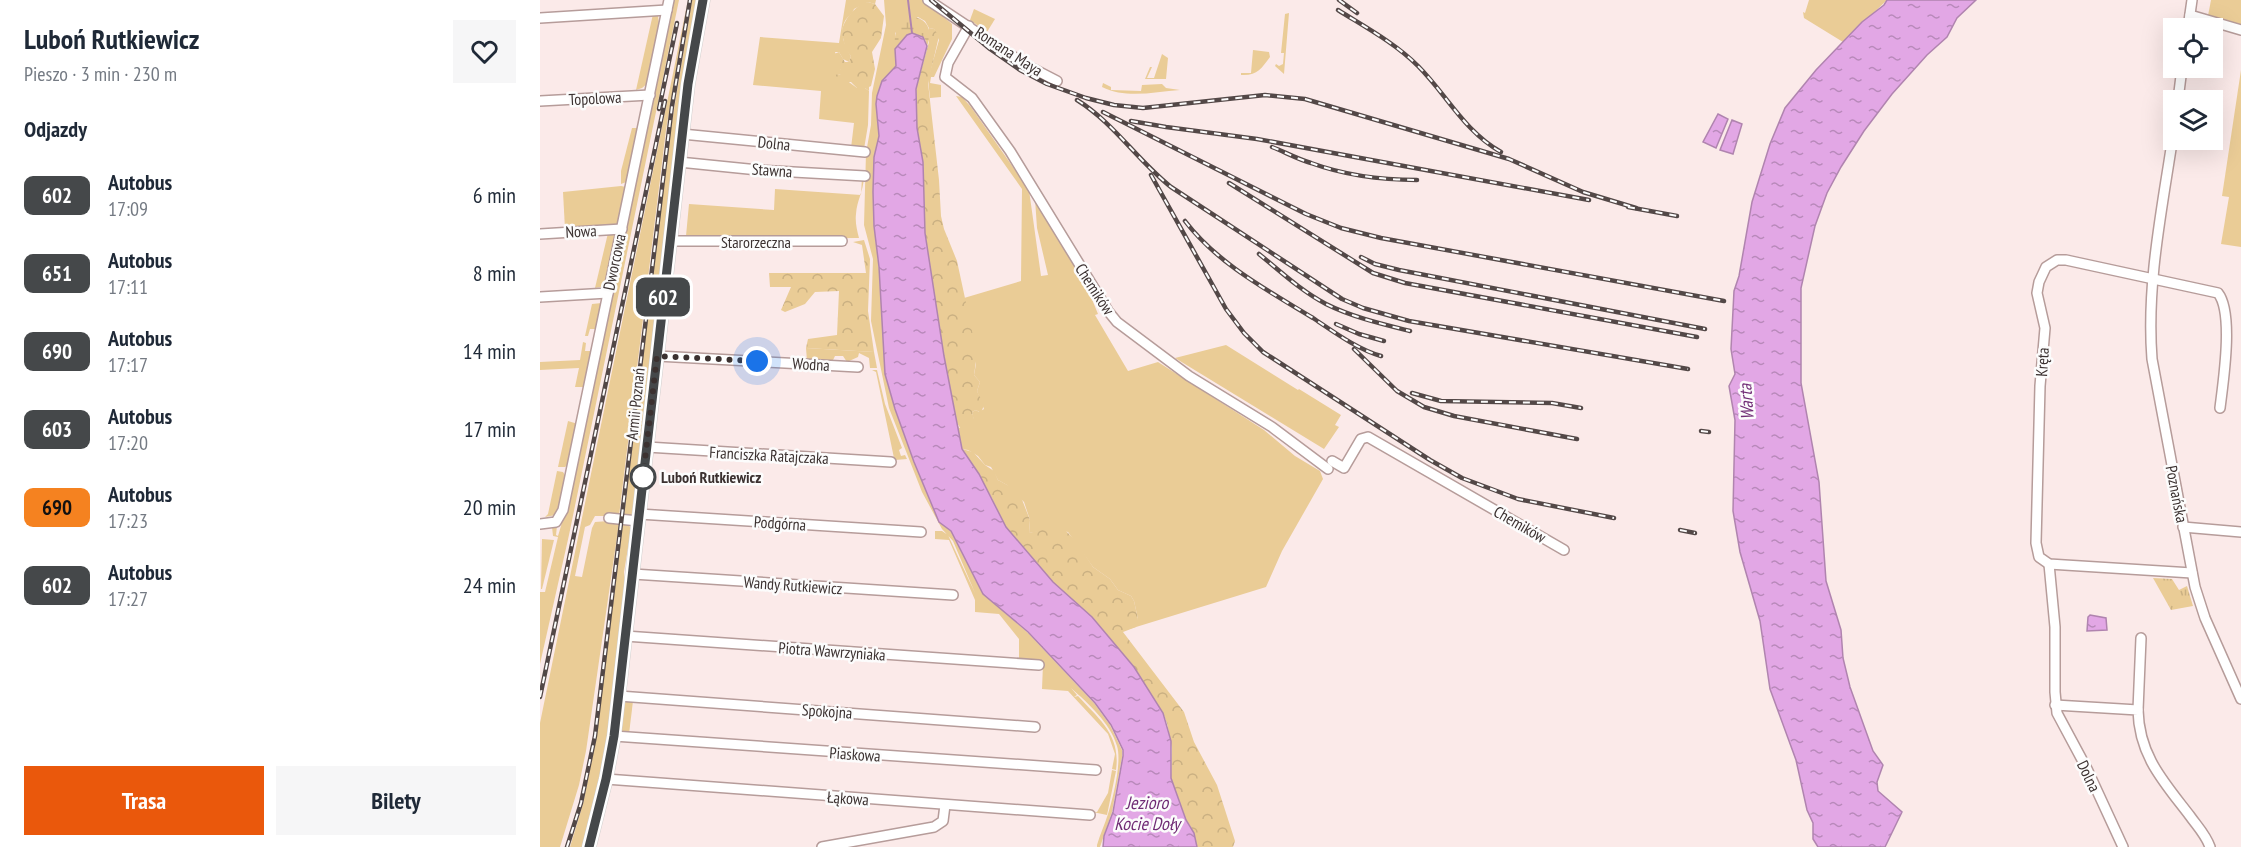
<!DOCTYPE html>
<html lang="pl">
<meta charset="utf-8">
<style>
:root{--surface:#fff;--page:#f6f6f7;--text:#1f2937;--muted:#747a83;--accent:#ea580c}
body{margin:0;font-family:"PT Sans Narrow",sans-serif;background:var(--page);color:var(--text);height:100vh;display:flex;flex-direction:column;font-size:22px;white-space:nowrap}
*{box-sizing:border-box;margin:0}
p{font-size:20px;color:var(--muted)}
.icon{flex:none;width:33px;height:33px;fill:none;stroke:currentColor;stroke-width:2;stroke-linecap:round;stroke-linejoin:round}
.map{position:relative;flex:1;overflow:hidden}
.panel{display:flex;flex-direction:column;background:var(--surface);width:540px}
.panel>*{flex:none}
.badge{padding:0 12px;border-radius:9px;font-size:21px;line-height:39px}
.tools{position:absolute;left:1623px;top:18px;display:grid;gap:12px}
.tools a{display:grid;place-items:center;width:60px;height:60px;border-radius:0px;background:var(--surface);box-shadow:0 6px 24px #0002;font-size:30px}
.you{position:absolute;width:30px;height:30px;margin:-15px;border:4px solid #fff;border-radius:50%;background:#1a73e8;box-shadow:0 0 0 9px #1a73e833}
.map>.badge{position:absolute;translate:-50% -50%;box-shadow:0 0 0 3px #fff}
h2{padding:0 24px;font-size:22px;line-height:54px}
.round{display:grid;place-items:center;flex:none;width:63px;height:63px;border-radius:0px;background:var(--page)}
.headline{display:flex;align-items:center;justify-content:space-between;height:102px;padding:0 24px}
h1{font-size:28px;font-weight:600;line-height:45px}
.primary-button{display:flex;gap:12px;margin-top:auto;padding:12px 24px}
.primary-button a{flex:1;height:69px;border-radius:0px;background:var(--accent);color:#fff;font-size:24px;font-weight:600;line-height:69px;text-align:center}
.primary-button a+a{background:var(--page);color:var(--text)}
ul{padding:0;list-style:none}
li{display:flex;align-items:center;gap:18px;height:78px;padding:0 24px}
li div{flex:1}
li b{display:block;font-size:22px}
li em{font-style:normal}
li .badge{min-width:66px;font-weight:700;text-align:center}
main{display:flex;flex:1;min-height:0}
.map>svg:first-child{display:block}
.grass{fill:#eacc96}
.forest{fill:url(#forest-crowns)}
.wetland{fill:url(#wetland-marsh)}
.park{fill:url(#park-tufts)}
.water{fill:url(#water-ripples);stroke:#b084af;stroke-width:1.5}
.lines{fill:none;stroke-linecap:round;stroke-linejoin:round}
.stream{stroke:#b084af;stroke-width:2}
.minor-casing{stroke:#b69c9a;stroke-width:12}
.major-casing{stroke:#d0cecd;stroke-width:15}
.minor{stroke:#fff;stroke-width:9}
.major{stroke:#e89ec0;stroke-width:12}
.rail-casing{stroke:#534847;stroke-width:4.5}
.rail{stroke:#fcfcfc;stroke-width:2;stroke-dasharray:7;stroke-linecap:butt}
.line-casing{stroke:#fff;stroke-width:14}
.line{stroke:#45484a;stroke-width:9}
.walk{stroke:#3b3130;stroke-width:6;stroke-dasharray:0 10.8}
.stop-dot{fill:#fff;stroke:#45484a;stroke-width:3}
.labels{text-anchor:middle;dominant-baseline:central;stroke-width:5;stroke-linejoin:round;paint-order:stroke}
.street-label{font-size:16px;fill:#3b3130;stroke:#fcfcfc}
.stop-label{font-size:16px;font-weight:bold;fill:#3b3130;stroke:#fcfcfc;text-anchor:start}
.water-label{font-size:18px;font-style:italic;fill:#702c75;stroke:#fcfcfc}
</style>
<main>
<section class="panel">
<div class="headline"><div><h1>Luboń Rutkiewicz</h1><p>Pieszo · 3 min · 230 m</p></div><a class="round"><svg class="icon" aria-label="heart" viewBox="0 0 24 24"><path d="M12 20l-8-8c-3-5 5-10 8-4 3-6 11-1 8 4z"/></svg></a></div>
<h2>Odjazdy</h2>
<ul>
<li><span class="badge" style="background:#45484a;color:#fff">602</span><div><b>Autobus</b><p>17:09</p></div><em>6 min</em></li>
<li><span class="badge" style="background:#45484a;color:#fff">651</span><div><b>Autobus</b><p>17:11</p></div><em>8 min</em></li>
<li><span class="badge" style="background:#45484a;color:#fff">690</span><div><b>Autobus</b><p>17:17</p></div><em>14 min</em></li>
<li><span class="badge" style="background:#45484a;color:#fff">603</span><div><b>Autobus</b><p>17:20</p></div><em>17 min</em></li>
<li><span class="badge" style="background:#f58220;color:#111">690</span><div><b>Autobus</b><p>17:23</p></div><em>20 min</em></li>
<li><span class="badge" style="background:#45484a;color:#fff">602</span><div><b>Autobus</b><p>17:27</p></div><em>24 min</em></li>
</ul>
<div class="primary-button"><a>Trasa</a><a>Bilety</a></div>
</section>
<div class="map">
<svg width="1701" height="847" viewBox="0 0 1701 847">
<defs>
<pattern id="forest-crowns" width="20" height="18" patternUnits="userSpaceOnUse" patternTransform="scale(1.5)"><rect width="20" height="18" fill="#eacc96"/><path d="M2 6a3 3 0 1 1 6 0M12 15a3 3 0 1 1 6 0" fill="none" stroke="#cab082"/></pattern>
<pattern id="wetland-marsh" width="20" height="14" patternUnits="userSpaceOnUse" patternTransform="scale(1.5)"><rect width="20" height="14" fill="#eacc96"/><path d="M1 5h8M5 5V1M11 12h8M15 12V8" fill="none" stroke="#cab082"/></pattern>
<pattern id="park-tufts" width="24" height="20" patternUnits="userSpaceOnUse" patternTransform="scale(1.5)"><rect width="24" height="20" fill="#eacc96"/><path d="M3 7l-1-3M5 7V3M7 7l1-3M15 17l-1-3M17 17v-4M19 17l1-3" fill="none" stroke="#cab082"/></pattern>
<pattern id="water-ripples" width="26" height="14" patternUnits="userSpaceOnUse" patternTransform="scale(1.5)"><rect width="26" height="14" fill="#e2a7e5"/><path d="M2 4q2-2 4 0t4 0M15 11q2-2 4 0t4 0" fill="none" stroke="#b889ba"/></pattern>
</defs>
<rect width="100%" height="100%" fill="#fbeae9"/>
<g class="grass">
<path d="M133,0H139L29,535L0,664V592H5L18,537L13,536L12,527L17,526L16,535L18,536L26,509Z"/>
<path d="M148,0L126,130L79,516H55L50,525L45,527L35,576L42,577L52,528L55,522L69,521L79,523L46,751L39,785L20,847H0V723Z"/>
<path d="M152,0H159L94,516H84L87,490L129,140Z"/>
<path d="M306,0H336L335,4L328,2L314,9C312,15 308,16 305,21C299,32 305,48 311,56L309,62L303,59L299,52H295L301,70V74H298L317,88H325L329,91L328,125L324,149L311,148L314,123L279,119L281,91L213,85L220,37L299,43Z"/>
<path d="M344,0H383L412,24V39L394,77H391L390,83L401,85V97L390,98L388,79L399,40L394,29L389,28L385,21L378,17L355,33L356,66L342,81L337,96L336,104L339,136L334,157L333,192L334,226L355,409L374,462L399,522L411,531L443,594L488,633L554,703L570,725L582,750V757L572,812L560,847H557V845C560,834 565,824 568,814C573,798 582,762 577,746C571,724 548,703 531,688L537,695L534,697L538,696C559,719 581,735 576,770L572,769L575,754L568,734L528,691L502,689L503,664L479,661V639L459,614L435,612V600L409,540L395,539V531H402L408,535L435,593L413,541L402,529L382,492L349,408L331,321L333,259L324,225L326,153L331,125L332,93L346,25Z"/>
<path d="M1269,0H1347L1303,42L1264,18L1263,12L1265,13Z"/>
<path d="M1671,0H1701V30L1667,21Z"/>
<path d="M434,9L455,19L447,32L430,20Z"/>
<path d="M749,13L744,74L735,66L736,64L739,66L743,64L744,53H741L745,14Z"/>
<path d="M113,14L118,16L119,24L108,83L102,88L96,90Z"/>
<path d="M713,50L729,52L730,57C721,69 717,76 701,75V73H711Z"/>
<path d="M622,54L628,58L626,79H605L610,67H612L607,78H614Z"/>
<path d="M1701,70V247L1681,244L1689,197L1682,196Z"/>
<path d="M563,83L571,87V90L601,91L602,85L622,84L626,88L640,90C614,92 586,99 562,87Z"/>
<path d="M416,96L422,97L431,107L489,190L501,276L508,275L497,228L495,199L547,287L558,314L555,315L588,371L618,362L724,430L755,456L780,471L783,479L742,551L726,587L583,631L598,619L594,601L591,596L578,590L570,579L553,567L528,532L513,529L489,533L490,520L484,502L467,485L458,480L451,467L445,465L438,456L428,450L422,449L417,423L419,428L434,421L432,412L436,410L439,412L444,409L437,391L440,382L434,375L436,364L424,298L481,281L482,189Z"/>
<path d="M92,128H99L89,181L81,184V171Z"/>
<path d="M322,177H324C323,193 317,200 316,214C315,222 317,230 319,238L148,239L146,236L149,204L234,210L235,189L321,195Z"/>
<path d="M81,186L86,187L78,224L25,229L23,192Z"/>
<path d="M68,233L76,235L66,286L55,288Z"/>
<path d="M62,303L57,329H50L48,336H45L52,304Z"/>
<path d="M43,342L46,343L45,351H51L44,387H35L39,368L0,370V362L40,360Z"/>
<path d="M686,345L758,390L759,389L801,415L795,425L799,427L784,449L635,358Z"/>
<path d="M266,348L334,352L337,368H330L329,358L319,353L318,357L307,362L303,356H295L292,362L267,361Z"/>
<path d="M332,370H337L345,404L362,448L359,450L361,456L365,455L367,459L355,460L354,458L336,372Z"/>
<path d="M28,421L38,424L28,465L25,467H18Z"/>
<path d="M17,471L23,472L26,477L16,515L5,517L8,514Z"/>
<path d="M83,523L89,525L91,530L84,572L85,586L70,736L44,847H30L43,804L56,740Z"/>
<path d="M2,539L14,540L2,589H1Z"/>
<path d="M85,700L93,701L89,734L83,733L81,730Z"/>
<path d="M572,770L576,771L567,815L548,811L557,812L568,793Z"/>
</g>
<g class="forest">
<path d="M328,2L335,4L344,16L341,38L332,52L335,69L331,86L329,87V91L325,88H317L311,82H306L304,85L299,87L292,82L294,75L301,74V70L294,64V54L299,52L305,62H309L311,56L304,48C305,42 303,39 302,34C301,22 317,3 328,2Z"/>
<path d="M389,28L394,29L399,36L388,83L399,180L401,216L404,229L417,261L437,354L434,375L440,382L437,391L444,405L441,413L436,410L432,412L436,426L428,433L423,432L417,423L404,356L385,233L383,162L377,128L376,89L389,42Z"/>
<path d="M324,240L330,259L328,311L334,352L266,348L268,339L297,335L299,291L275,292L265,304L245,312L241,310L251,287H230L229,273H326L322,245L313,242Z"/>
<path d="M422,449L433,452L445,465L454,471L458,480L471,487L481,497L490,520L489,533L509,528L524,529L536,541L553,567L570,579L578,590L591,596L594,601L598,619L596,627L583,632L644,712L654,742L677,785L695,841L693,847H657L651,827L646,820L631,778L632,748L627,723L623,713L594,667L552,617L513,582L466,527L452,498Z"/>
</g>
<path class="wetland" d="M373,17C389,19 393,33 387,46L385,39C369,28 367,36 355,49C354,34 356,19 373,17Z"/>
<path class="park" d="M1613,578L1632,579L1639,590L1647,586L1653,606L1631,610Z"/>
<g class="water">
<path d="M1347,0H1436L1417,18L1407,37L1387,55L1352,94L1324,131L1301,167L1287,193L1275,226L1261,288V383L1279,482L1286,581L1301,630L1303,658L1310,687L1333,751L1343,765L1337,782L1338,791L1362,812L1345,847H1278L1273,839V823L1267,810L1256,760L1230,689L1220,621L1200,552L1193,511L1195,420L1189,386L1195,374L1191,349L1194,291L1199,276L1212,202L1230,144L1245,108L1276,70L1322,22L1344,5Z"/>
<path d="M372,33L383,37L387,46L376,89L377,128L383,162L385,233L404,356L422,449L439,474L466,527L513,582L552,617L594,667L623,713L631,741V778L646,820L654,833L657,847H563L564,836L573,812L583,756V750L571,725L555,703L488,632L443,594L411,531L399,522L374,462L355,409L345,374L339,267L334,226L333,192L334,157L339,136L336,104L337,96L342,81L356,66L355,49L367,35Z"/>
<path d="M1178,114L1188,119L1176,148L1163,142Z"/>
<path d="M1192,120L1202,124L1193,154L1180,150Z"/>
<path d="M1550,615L1566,618L1567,630L1547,631L1548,617Z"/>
</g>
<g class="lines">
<path class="stream" d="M368,0L372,33"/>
<g class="minor-casing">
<g id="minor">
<path d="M388,0L486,65L517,81"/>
<path d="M1650,15L1701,30"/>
<path d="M0,18L127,10"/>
<path d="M429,26L408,63L405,77L432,98L470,151L568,311L577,322L649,376L732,427L788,469"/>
<path d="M1648,28L1652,0"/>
<path d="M1638,100L1642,68"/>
<path d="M0,101L110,95"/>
<path d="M1634,129C1623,205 1606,282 1612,359L1655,587L1665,618L1701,699"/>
<path d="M142,134L325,152"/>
<path d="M139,162L218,170L325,176"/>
<path d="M0,234L82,229"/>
<path d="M130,241H302"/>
<path d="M0,297L68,293"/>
<path d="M117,356L318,367"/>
<path d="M107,447L351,462"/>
<path d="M792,461L804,468L821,439L828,437L1024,550"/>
<path d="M99,514L381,532"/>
<path d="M69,518L98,521"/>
<path d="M0,524L16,522L23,510L129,0"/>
<path d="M1643,527L1701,532"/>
<path d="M1509,564L1515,627V692L1517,713L1547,769L1583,847"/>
<path d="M1652,573L1509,564L1499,557L1496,543L1500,386L1505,328L1497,293L1499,282L1506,267L1517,260H1526L1678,293C1694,313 1683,383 1680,408"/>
<path d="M93,574L413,595"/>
<path d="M85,636L499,665"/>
<path d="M79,696L495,727"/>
<path d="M1515,705L1598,710C1599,756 1624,782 1650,816C1657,826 1666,835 1670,847"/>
<path d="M1598,710L1601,638"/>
<path d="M74,736L556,770"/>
<path d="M66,779L550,815"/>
<path d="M282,847L394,827L403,821L405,805"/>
</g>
</g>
<g class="major-casing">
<path id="major" d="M49,847L66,779L74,736L148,84L163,0"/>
</g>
<use href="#minor" class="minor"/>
<use href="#major" class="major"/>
<g class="rail-casing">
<g id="rail">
<path d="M391,0L450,49L480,70L507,84L546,98L574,105L603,108L725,95L765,99L969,159L1043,192L1096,208"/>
<path d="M799,0L817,13"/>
<path d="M798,10C825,27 855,43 878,66C907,95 924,131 961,152"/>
<path d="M537,100C574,123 597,160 631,187L802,299L823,308L869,321L1148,369"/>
<path d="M119,109L137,23"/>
<path d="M563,112L766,214L801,228L841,238L1184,301"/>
<path d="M591,121L626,127L717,139L1049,200"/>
<path d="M732,147C745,152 757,159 771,163C804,175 843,180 877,180"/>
<path d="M611,175L686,309L704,333L723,352L890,460L922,478L978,499L1074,518"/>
<path d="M689,183L833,273L865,283L1157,337"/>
<path d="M1088,207L1137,216"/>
<path d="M645,221C678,264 727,290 773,318C794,332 817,349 841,356"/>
<path d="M719,254C740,271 761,291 786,304C812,317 842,324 870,331"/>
<path d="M821,257L835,264L859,270L1165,329"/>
<path d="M796,324L819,334L844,341"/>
<path d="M814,349L857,391L884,407L914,416L1037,439"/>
<path d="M872,393L901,401L1012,403L1041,408"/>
<path d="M1161,431L1169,432"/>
<path d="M1140,530L1155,533"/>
<path d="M0,697L125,101"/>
<path d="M27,847L41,803L55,736L132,106L150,0"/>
</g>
</g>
<use href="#rail" class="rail"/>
</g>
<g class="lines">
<g class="line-casing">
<path id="line" d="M49,847L66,779L74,736L148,84L163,0"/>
</g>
<use href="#line" class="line"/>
<path class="walk" d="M103,477L117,356L217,361"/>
</g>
<circle class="stop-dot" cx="103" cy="477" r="12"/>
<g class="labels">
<g class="street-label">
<text transform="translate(469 51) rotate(33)">Romana Maya</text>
<text transform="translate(55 98) rotate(-3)">Topolowa</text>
<text transform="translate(234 143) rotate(6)">Dolna</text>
<text transform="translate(232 170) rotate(4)">Stawna</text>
<text transform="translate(41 231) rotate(-3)">Nowa</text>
<text x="216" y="242">Starorzeczna</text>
<text transform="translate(74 262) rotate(-78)">Dworcowa</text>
<text transform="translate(555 289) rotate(57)">Chemików</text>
<text transform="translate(1502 362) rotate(-86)">Kręta</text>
<text transform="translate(271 364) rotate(3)">Wodna</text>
<text transform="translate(95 404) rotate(-84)">Armii Poznań</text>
<text transform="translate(229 455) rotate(3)">Franciszka Ratajczaka</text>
<text transform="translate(1637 494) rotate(79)">Poznańska</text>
<text transform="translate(240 523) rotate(4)">Podgórna</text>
<text transform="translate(980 524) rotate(30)">Chemików</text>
<text transform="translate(253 585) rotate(4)">Wandy Rutkiewicz</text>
<text transform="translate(292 651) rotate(4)">Piotra Wawrzyniaka</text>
<text transform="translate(287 711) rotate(4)">Spokojna</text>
<text transform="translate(315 754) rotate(4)">Piaskowa</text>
<text transform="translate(1549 776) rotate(64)">Dolna</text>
<text transform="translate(308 798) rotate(4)">Łąkowa</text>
</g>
<g class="stop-label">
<text x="121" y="477">Luboń Rutkiewicz</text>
</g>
<g class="water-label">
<text transform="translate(1206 402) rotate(-94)">Warta</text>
<text x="607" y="802">Jezioro<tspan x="607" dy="21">Kocie Doły</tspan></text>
</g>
</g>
</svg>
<div class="tools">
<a><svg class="icon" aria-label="locate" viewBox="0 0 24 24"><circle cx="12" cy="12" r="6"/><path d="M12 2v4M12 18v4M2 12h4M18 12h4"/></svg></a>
<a><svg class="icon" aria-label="layers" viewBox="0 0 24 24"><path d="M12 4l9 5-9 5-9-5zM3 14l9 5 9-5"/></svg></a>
</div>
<div class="you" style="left:217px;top:361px"></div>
<b class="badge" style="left:123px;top:297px;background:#45484a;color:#fff">602</b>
</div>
</main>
